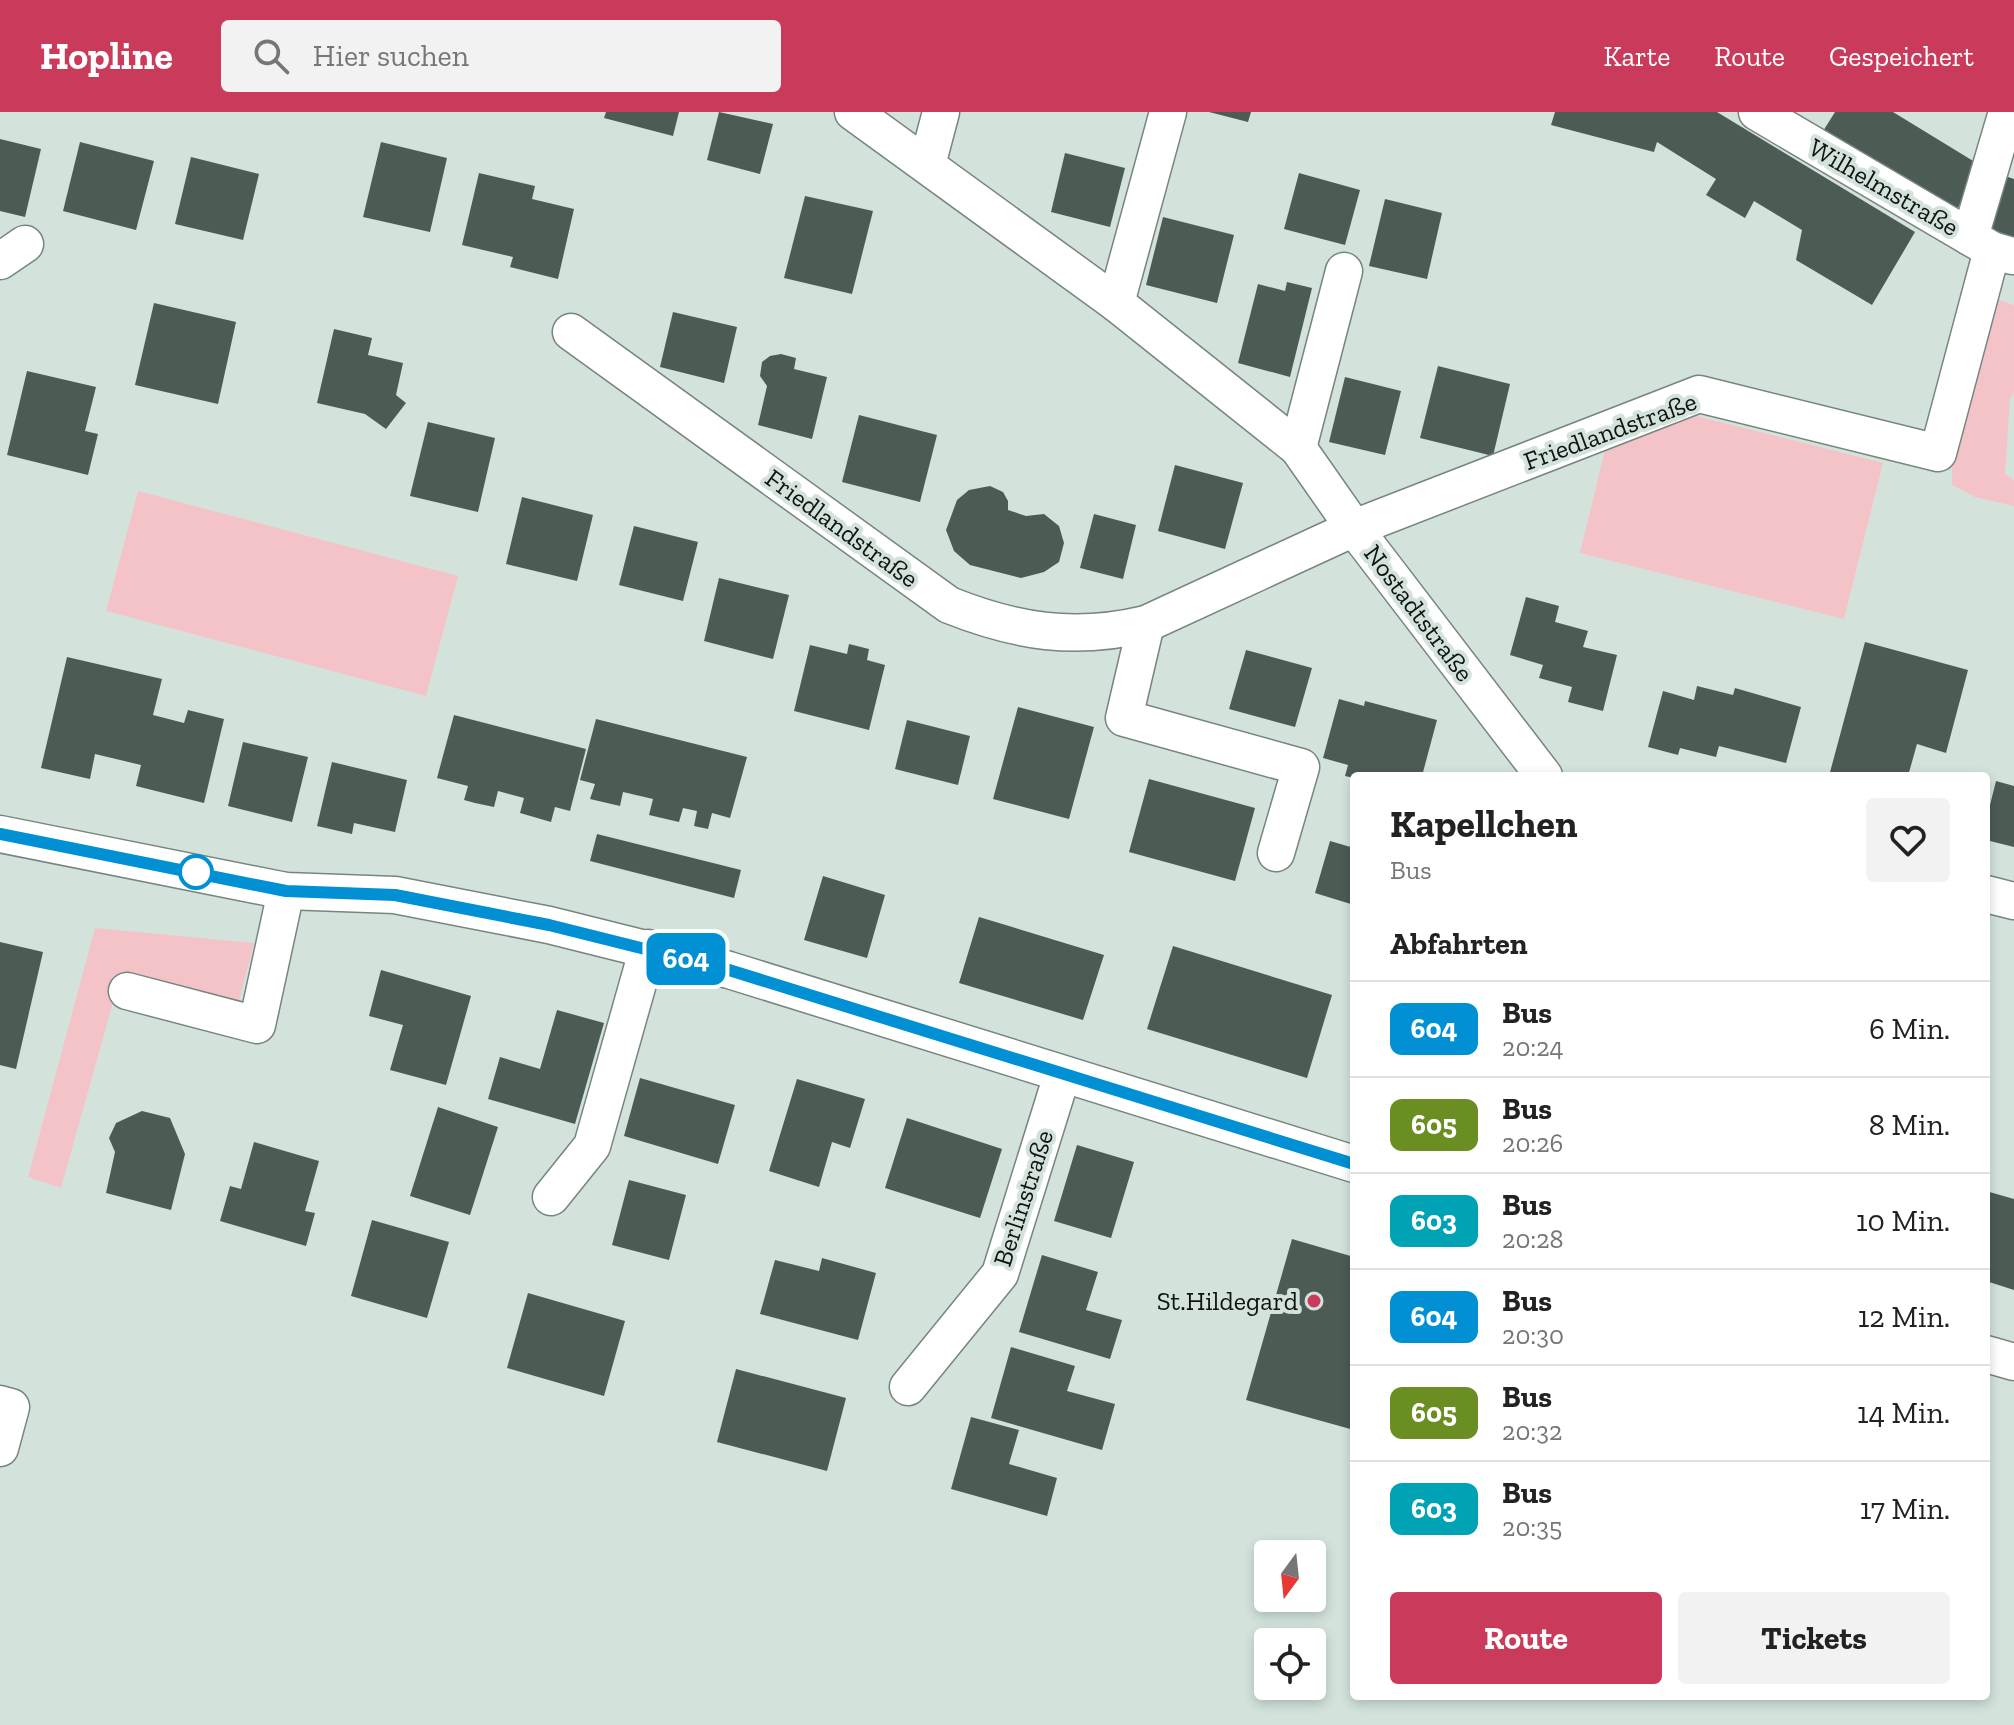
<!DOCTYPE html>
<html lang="de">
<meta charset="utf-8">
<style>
:root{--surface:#fff;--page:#f2f2f2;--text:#222;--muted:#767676;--line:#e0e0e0;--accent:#ca3b5b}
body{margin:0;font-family:"Zilla Slab",serif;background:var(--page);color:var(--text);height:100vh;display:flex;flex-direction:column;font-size:30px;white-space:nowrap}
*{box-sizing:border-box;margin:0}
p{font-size:26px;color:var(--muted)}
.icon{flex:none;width:44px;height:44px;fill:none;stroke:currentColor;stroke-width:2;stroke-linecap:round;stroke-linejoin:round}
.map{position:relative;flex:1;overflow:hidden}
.sheet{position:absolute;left:1350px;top:660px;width:640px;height:928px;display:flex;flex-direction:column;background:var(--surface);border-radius:8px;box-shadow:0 4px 12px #0003}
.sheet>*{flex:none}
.badge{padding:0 16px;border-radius:12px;font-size:28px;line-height:52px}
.needle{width:52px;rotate:195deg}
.controls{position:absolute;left:1254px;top:1428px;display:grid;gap:16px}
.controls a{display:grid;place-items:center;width:72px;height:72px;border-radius:8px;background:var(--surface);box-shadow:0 4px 12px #0003;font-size:40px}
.map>.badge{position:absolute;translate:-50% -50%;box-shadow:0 0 0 4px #fff}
h2{padding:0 40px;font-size:30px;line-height:72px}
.round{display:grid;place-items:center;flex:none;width:84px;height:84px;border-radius:8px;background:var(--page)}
.headline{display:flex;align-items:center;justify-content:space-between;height:136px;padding:0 40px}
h1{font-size:38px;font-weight:700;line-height:60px}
.button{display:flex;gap:16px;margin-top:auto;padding:16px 40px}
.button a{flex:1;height:92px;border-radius:8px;background:var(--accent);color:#fff;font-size:32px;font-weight:700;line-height:92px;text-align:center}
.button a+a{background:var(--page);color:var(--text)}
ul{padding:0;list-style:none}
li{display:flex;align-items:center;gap:24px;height:96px;padding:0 40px;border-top:2px solid var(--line)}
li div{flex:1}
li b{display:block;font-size:30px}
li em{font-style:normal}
li .badge{min-width:88px;font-weight:700;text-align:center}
header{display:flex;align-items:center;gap:48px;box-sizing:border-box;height:112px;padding:0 40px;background:var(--accent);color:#fff}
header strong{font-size:38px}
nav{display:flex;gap:44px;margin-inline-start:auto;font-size:28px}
.search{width:560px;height:72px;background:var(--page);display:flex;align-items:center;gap:20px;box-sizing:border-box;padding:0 28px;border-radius:8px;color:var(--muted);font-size:30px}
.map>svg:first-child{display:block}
.green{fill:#f4c3c8}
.building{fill:#4d5b55}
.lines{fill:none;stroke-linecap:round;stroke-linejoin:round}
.minor-casing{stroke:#76857f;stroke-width:39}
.minor{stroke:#fff;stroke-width:36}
.line-casing{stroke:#fff;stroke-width:18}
.line{stroke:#0090d3;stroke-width:12}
.stop-dot{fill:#fff;stroke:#0090d3;stroke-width:4}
.poi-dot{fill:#ca3b5b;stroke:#d3e3dc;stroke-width:3}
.labels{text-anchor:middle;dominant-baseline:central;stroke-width:8;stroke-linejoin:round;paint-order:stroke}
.street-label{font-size:26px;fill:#0e1411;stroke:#d3e3dc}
.poi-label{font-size:26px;fill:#0e1411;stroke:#d3e3dc;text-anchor:end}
</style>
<header>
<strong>Hopline</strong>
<div class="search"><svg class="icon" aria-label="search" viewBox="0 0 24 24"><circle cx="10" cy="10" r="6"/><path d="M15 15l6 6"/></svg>Hier suchen</div>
<nav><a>Karte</a><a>Route</a><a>Gespeichert</a></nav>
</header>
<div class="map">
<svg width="2014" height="1613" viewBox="0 0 2014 1613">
<rect width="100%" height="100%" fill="#d3e3dc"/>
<g class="green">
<path d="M1991,185L2014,193V280L2010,287L2005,362L2014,368V394L1975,385L1952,373V356Z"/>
<path d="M1696,304L1883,351L1844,507L1580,441L1605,338Z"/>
<path d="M138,379L458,464L426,584L106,499Z"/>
<path d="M95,816L254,831L236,900L119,869L61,1076L28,1065Z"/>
</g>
<g class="building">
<path d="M606,0H679L673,24L604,6Z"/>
<path d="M719,0L773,12L760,62L707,48Z"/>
<path d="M1209,0H1251L1248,10Z"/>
<path d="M1555,0H1717L1915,120L1872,193L1796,148L1802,118L1754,89L1745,106L1706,83L1716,67L1657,30L1654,40L1551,13Z"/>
<path d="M1835,0H1893L1983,55L1952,105L1820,24Z"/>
<path d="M0,27L41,37L25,105L0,99Z"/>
<path d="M80,30L154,49L136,118L63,99Z"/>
<path d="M381,30L447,46L430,120L363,105Z"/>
<path d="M1065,41L1125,56L1110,115L1051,100Z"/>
<path d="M191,45L259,62L243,128L175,112Z"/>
<path d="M479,61L535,74L532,87L574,97L558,167L510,155L513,145L462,133Z"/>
<path d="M1299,61L1360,78L1345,133L1284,117Z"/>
<path d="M2002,63L2014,67V127L1987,118Z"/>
<path d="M805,84L873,99L852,182L784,166Z"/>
<path d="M1385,87L1442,101L1427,167L1369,154Z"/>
<path d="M1163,105L1234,123L1217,191L1146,173Z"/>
<path d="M1287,170L1312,176L1290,265L1238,251L1258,172L1285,179Z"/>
<path d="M154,191L236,210L218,292L135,273Z"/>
<path d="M673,200L737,215L724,271L660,255Z"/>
<path d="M334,217L372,226L368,243L403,251L396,283L406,291L386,317L365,302L317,291Z"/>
<path d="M781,242L796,246L794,257L827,265L812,327L758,313L767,274L760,264L762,250L770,244Z"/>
<path d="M1438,254L1510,272L1493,344L1420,326Z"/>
<path d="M27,259L96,275L85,319L98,322L88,363L7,343Z"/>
<path d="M1345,265L1401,279L1385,343L1329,330Z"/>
<path d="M859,303L937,323L920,390L842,370Z"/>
<path d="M428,310L495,326L478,400L410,384Z"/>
<path d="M1175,353L1243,371L1225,437L1158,419Z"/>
<path d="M990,374L1003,380L1008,389V398L1026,404L1044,402L1059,414L1064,431L1059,450L1044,460L1021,466L970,453L954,439L946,418L957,388L969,378Z"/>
<path d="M522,385L593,403L577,469L506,452Z"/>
<path d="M1094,402L1136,413L1123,467L1080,456Z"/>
<path d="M634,414L698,430L683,489L619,473Z"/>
<path d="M719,466L789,483L773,547L704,529Z"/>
<path d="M1526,485L1559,494L1555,510L1588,519L1583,535L1617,543L1603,599L1568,590L1572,575L1539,566L1543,553L1510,543Z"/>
<path d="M1865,530L1968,558L1946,641L1917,632L1908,664H1829Z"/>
<path d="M849,532L869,537L867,548L885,553L869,618L794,599L810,533L847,542Z"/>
<path d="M1246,538L1312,556L1295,615L1229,597Z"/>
<path d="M67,545L162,567L153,603L184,611L188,598L224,607L204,691L136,674L141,653L95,642L90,667L41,656Z"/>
<path d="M1697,574L1733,583L1735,576L1801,595L1786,651L1719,634L1716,645L1680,636L1678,643L1648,635L1663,579L1694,588Z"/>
<path d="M1339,587L1364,594L1365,589L1437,608L1422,664H1354V666L1345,664L1348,653L1323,646Z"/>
<path d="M1018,595L1094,615L1069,707L993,687Z"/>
<path d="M454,603L586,637L570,699L555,695L551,710L520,701L524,686L498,679L494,695L475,691L464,688L468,674L437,666Z"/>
<path d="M596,607L747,645L730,706L712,701L708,717L694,714L697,699L683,696L679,710L649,703L653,687L623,680L620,694L590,687L595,672L580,668Z"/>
<path d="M907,608L970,624L958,673L895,657Z"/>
<path d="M243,630L308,645L292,710L228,694Z"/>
<path d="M332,650L407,668L395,720L354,711L352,722L317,714Z"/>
<path d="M1149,667L1255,696L1235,769L1129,740Z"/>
<path d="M1996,669L2014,674V735L1986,728V709Z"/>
<path d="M597,722L741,758L734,786L590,749Z"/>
<path d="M1330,729L1354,736V793L1315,781Z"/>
<path d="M823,764L885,783L867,846L804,828Z"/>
<path d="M979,805L1104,843L1083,908L959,871Z"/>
<path d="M0,830L43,840L16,957L0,953Z"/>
<path d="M1173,834L1332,883L1307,966L1147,917Z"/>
<path d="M381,858L471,884L446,973L390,958L403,913L369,904Z"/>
<path d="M557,898L604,911L575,1012L488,987L500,945L540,957Z"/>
<path d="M640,966L735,993L718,1052L624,1024Z"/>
<path d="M797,967L865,987L850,1036L832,1030L819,1075L769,1059Z"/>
<path d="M438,995L498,1015L470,1103L410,1084Z"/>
<path d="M142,999L170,1006L185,1042L171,1098L106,1081L115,1040L109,1026L116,1011Z"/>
<path d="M907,1006L1002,1037L980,1106L885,1076Z"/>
<path d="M254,1030L319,1049L305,1099L315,1101L306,1134L220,1109L230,1074L241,1077Z"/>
<path d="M1077,1033L1134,1050L1111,1126L1054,1109Z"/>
<path d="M629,1068L686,1083L669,1148L612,1133Z"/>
<path d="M1986,1079L2014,1087V1178L1986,1169Z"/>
<path d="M372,1108L449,1130L427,1206L351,1184Z"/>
<path d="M1292,1127L1354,1145V1233L1350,1247L1354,1249V1318L1246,1288Z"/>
<path d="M1042,1143L1098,1160L1086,1198L1122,1208L1110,1247L1019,1220Z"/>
<path d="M822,1146L876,1161L858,1228L760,1202L775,1148L819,1159Z"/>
<path d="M528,1181L625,1209L604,1284L507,1256Z"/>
<path d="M1011,1235L1075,1254L1067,1279L1115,1292L1102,1338L991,1306Z"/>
<path d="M736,1257L846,1286L827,1359L717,1330Z"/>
<path d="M971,1305L1019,1318L1009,1352L1057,1366L1047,1404L951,1377Z"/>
</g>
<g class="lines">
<g class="minor-casing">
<g id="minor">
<path d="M853,0L1116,191L1298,336L1354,416L1544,664"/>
<path d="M1757,0L1992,138L2012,144"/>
<path d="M927,53L941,0"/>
<path d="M1970,125L2007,0"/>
<path d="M0,149L25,132"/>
<path d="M1116,191L1168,0"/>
<path d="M571,220L949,493C1017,520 1074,529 1146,512L1354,416L1699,282L1938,341L1992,138"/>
<path d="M1298,336L1344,159"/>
<path d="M1146,512L1124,606L1301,655L1276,741"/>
<path d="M0,722L286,779L395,783L549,813L729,858L1354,1052"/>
<path d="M1986,782L2014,789"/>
<path d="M127,879L257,913L286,779"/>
<path d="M551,1085L592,1034L648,836"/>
<path d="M1986,1242L2014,1250"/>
<path d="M908,1275L1000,1162L1062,963"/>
<path d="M0,1292L11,1295L0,1336"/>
</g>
</g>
<use href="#minor" class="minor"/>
</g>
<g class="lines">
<g class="line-casing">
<path id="line" d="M0,722L286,779L395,783L549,813L729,858L1354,1052"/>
</g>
<use href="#line" class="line"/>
</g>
<circle class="stop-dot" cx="196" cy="760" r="16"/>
<circle class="poi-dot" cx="1314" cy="1189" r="8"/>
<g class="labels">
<g class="street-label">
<text transform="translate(1884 75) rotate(30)">Wilhelmstraße</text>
<text transform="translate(1610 319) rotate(-20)">Friedlandstraße</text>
<text transform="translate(842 416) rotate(36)">Friedlandstraße</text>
<text transform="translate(1419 501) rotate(53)">Nostadtstraße</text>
<text transform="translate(1023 1086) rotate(-72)">Berlinstraße</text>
</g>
<g class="poi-label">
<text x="1298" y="1189">St.Hildegard</text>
</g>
</g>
</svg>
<div class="controls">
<a><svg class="needle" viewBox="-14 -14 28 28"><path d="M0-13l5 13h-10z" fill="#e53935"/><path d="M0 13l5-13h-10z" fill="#767676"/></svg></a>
<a><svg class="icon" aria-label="locate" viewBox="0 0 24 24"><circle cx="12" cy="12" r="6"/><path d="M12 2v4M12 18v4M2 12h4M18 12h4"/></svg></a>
</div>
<b class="badge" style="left:686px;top:847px;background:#0090d3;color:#fff">604</b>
<section class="sheet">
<div class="headline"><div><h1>Kapellchen</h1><p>Bus</p></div><a class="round"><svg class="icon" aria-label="heart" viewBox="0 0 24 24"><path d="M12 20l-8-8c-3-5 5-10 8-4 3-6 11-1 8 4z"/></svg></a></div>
<h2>Abfahrten</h2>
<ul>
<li><span class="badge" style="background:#0090d3;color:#fff">604</span><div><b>Bus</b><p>20:24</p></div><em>6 Min.</em></li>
<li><span class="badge" style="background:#6b8e23;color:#fff">605</span><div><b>Bus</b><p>20:26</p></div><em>8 Min.</em></li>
<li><span class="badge" style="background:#00a3b4;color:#fff">603</span><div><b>Bus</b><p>20:28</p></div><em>10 Min.</em></li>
<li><span class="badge" style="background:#0090d3;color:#fff">604</span><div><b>Bus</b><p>20:30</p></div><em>12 Min.</em></li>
<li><span class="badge" style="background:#6b8e23;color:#fff">605</span><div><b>Bus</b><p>20:32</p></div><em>14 Min.</em></li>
<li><span class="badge" style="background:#00a3b4;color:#fff">603</span><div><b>Bus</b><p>20:35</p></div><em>17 Min.</em></li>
</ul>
<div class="button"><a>Route</a><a>Tickets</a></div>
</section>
</div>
